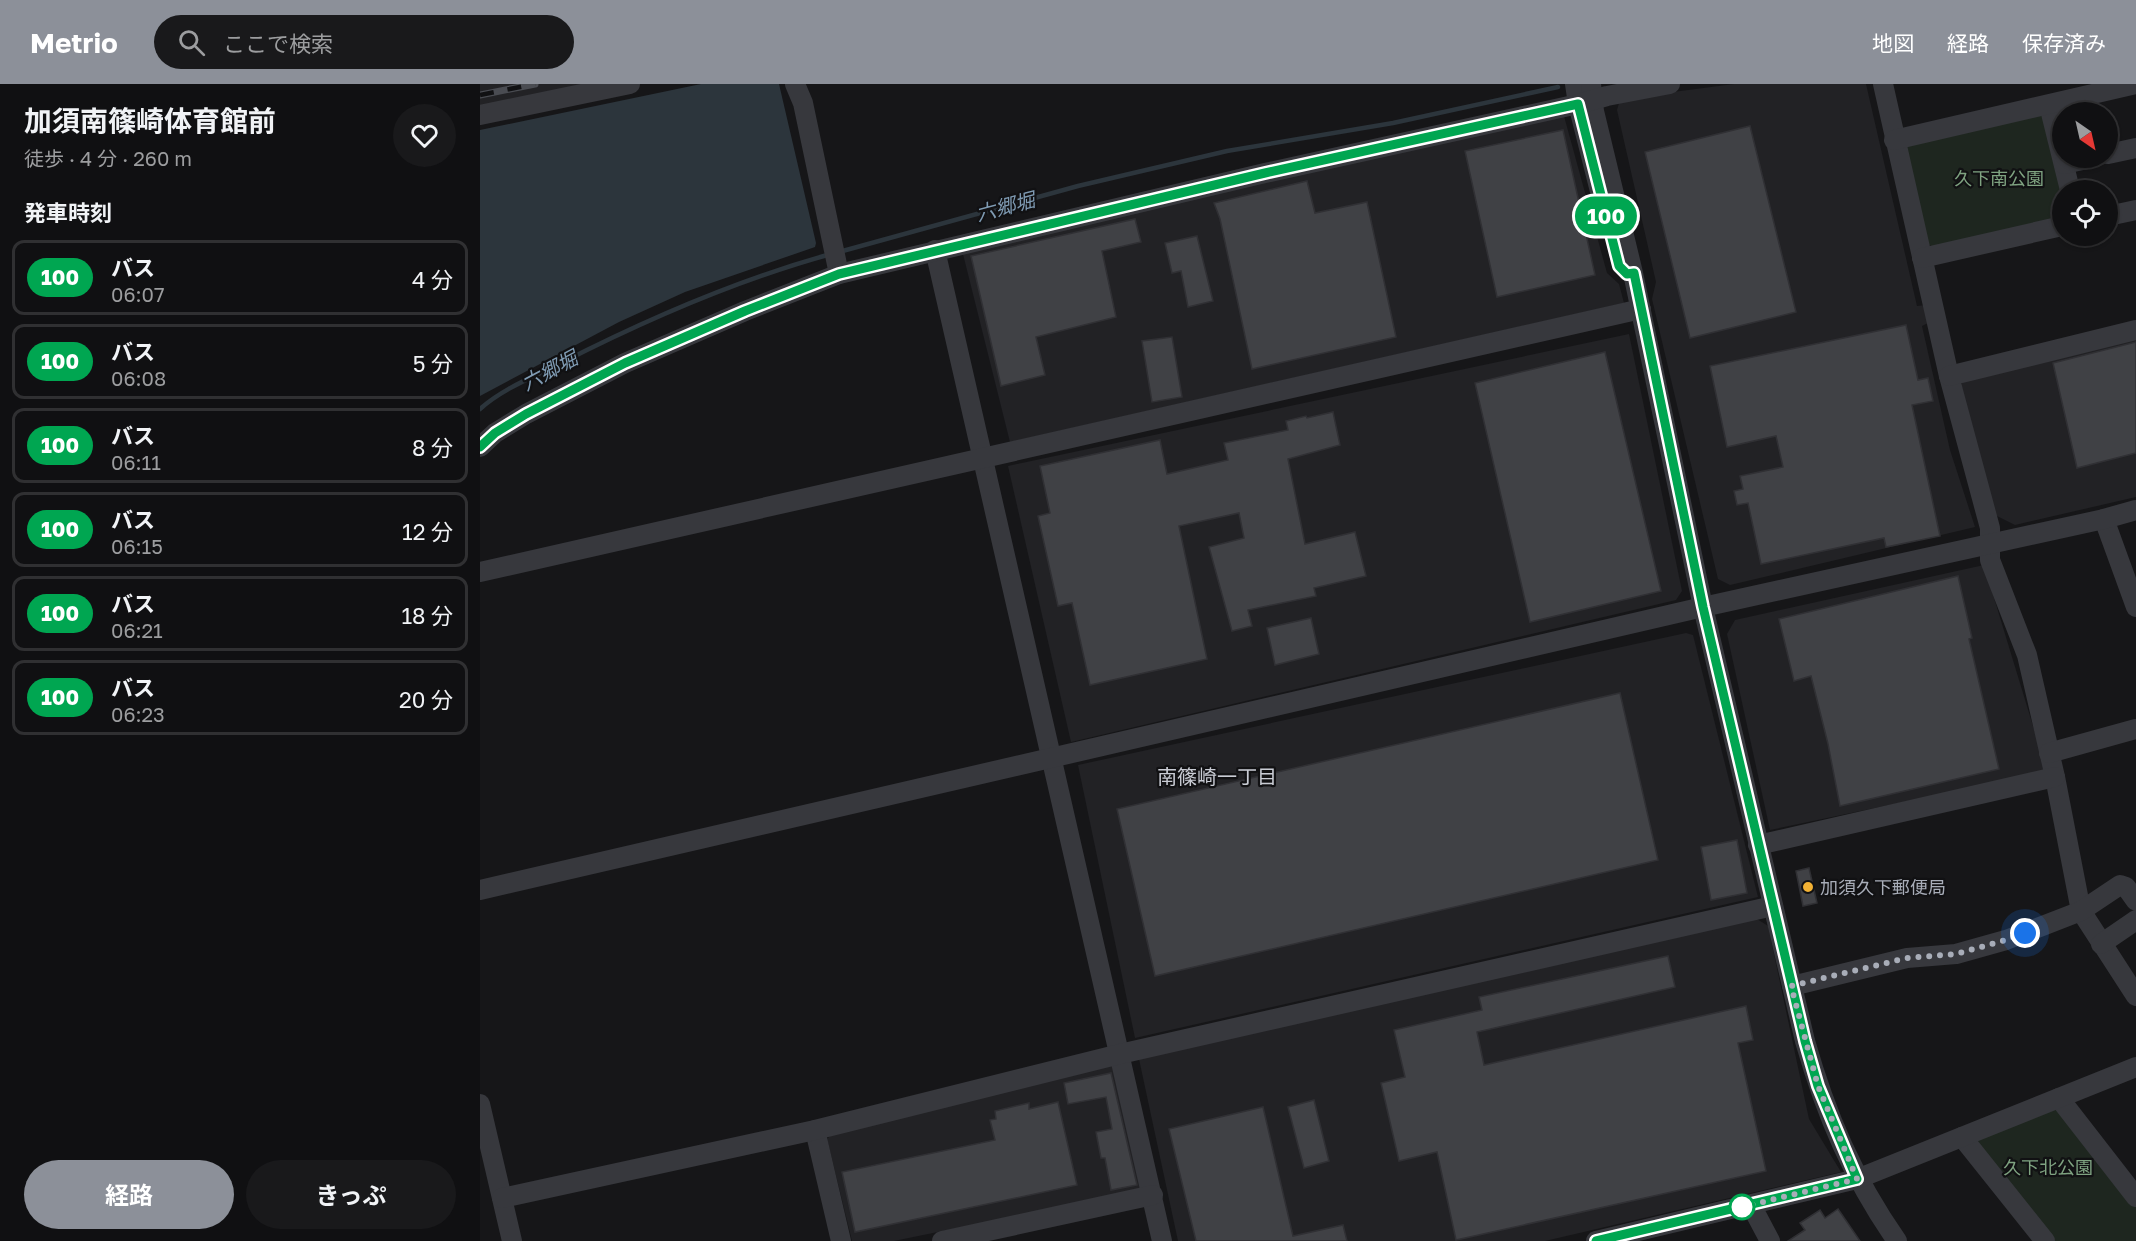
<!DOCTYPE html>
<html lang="ja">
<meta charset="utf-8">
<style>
:root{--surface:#101012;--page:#19191b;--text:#f1f3f6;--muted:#9c9d9f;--line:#303032;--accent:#8c9099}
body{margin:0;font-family:"Golos Text","Noto Sans JP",sans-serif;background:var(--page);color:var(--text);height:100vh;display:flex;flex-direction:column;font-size:22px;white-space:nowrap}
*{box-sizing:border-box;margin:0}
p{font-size:20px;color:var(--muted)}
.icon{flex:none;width:33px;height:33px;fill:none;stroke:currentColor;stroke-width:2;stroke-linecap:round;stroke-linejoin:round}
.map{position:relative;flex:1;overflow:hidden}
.sheet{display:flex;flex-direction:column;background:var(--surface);width:480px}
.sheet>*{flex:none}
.badge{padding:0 12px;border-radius:20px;font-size:21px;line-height:39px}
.needle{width:39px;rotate:146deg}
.buttons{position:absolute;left:1572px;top:18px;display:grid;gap:12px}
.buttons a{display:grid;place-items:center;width:66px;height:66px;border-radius:50%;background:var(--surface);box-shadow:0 2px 4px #0004,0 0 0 2px var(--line);font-size:30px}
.you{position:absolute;width:30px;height:30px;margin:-15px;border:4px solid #fff;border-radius:50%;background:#1a73e8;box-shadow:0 0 0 9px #1a73e833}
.map>.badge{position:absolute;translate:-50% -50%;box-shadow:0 0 0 3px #fff}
h2{padding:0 24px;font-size:22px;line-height:54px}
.round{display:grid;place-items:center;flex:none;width:63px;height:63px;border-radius:32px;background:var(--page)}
.overview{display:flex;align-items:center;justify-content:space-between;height:102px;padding:0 24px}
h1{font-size:28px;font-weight:700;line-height:45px}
.cta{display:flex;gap:12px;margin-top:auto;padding:12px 24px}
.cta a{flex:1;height:69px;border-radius:36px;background:var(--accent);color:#fff;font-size:24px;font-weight:700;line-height:69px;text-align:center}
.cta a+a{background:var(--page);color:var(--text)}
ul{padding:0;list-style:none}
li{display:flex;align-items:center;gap:18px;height:75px;margin:0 12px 9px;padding:0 12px;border:3px solid var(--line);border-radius:12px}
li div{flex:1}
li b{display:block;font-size:22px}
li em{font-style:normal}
li .badge{min-width:66px;font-weight:700;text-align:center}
header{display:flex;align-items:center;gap:36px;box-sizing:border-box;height:84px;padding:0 30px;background:var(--accent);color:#fff}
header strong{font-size:28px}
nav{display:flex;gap:33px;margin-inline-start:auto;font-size:21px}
.search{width:420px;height:54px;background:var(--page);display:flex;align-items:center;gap:15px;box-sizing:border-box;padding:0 21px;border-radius:33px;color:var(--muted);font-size:22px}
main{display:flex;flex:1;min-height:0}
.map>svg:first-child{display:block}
.built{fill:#222225}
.green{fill:#1e261f}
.water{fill:#2c353c}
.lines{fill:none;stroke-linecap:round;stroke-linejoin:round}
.stream{stroke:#2c353c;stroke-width:4.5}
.building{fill:#404145;stroke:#303034;stroke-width:1.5}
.minor{stroke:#37383d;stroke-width:20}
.rail-casing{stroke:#4a4c52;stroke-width:7}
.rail{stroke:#111113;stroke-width:4.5;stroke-dasharray:14;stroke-linecap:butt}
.line-casing{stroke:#fff;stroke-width:14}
.line{stroke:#00a651;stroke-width:9}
.walk{stroke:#a8adb8;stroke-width:6;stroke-dasharray:0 10.8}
.poi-dot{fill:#f2b134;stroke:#111113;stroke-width:2}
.stop-dot{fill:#fff;stroke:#00a651;stroke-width:3}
.labels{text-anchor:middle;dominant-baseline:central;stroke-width:4.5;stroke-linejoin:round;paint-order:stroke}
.park-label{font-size:18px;fill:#7fa381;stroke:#111113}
.poi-label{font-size:18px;fill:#a8adb8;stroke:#111113;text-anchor:start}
.water-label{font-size:20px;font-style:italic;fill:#7f9bb3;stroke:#111113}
.neighbourhood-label{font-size:20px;fill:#c9ccd4;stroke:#111113}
</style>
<header>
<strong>Metrio</strong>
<div class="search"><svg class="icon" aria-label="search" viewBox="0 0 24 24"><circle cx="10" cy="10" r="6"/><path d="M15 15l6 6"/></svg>ここで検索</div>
<nav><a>地図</a><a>経路</a><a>保存済み</a></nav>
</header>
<main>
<section class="sheet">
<div class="overview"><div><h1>加須南篠崎体育館前</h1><p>徒歩 · 4 分 · 260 m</p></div><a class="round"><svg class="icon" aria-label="heart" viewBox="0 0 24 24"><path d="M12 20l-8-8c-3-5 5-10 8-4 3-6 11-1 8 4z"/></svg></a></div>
<h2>発車時刻</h2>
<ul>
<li><span class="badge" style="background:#00a651;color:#fff">100</span><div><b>バス</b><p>06:07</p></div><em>4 分</em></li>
<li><span class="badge" style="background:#00a651;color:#fff">100</span><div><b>バス</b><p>06:08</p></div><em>5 分</em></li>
<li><span class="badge" style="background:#00a651;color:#fff">100</span><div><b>バス</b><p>06:11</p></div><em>8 分</em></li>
<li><span class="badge" style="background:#00a651;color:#fff">100</span><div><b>バス</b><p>06:15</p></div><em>12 分</em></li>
<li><span class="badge" style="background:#00a651;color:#fff">100</span><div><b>バス</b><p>06:21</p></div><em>18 分</em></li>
<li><span class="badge" style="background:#00a651;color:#fff">100</span><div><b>バス</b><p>06:23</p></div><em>20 分</em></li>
</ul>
<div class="cta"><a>経路</a><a>きっぷ</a></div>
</section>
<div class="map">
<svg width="1656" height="1157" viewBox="0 0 1656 1157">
<rect width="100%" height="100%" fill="#161618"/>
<g class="built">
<path d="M0,0H121L0,25Z"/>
<path d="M1254,0H1386L1437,222L1447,221L1450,238L1442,242L1470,366L1495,443L1250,501L1238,495L1172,215L1176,198L1137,26L1139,19L1193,8Z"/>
<path d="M1084,32L1127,189L1139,200L1144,219L530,358L482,166Z"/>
<path d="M1149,250L1202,507L1196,516L591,658L528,382Z"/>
<path d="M1656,254V413L1535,441L1515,431L1481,301L1484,294Z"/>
<path d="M1504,481L1567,688L1290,746L1247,550L1255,536Z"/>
<path d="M1206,549L1213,551L1278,813L655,954L598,681Z"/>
<path d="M1277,835L1288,842L1329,1035L1361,1088L1065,1157H698L659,975Z"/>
<path d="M640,978L668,1105L414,1157H372L347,1055L353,1049Z"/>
</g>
<g class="green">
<path d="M1563,28L1582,106V138L1454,163L1447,160L1422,66L1427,59Z"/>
<path d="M1574,1025L1580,1028L1656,1122V1157H1573L1497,1063L1499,1055Z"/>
</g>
<path class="water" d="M221,0H299L336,159L335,163L205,208L139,238L0,312V46Z"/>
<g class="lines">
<g class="stream">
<path d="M359,168L598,102L747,67L913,39L1078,3"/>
<path d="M0,325C22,305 53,293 79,280C167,235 256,196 351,170"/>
</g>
</g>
<g class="building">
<path d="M1270,42L1316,228L1210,254L1165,68Z"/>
<path d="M1083,46L1115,191L1017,213L985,67Z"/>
<path d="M827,97L835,129L887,118L916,253L772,285L740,135L734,119Z"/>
<path d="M655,135L661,158L622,167L636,233L556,253L565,291L521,302L491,172Z"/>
<path d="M717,152L733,217L708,223L701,187L692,189L685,159Z"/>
<path d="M1426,241L1438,296L1448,294L1453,317L1432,321L1460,452L1406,463L1404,454L1281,480L1268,419L1257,421L1254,407L1263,405L1260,392L1303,383L1296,352L1247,363L1230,282Z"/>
<path d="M692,253L702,313L672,318L662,257Z"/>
<path d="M1656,258V369L1597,384L1573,279Z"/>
<path d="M1125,268L1181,507L1050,538L995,299Z"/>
<path d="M853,328L860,361L808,375L825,460L875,448L886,492L834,504L836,512L768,526L772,542L752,547L729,463L764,454L759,429L699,442L727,575L610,601L592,519L578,522L558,432L570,429L560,382L680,356L687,390L748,376L744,359L808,346L806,337L826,332L827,334Z"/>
<path d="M1478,492L1492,554L1489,555L1519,685L1360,722L1348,660L1331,592L1314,597L1299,535Z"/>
<path d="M831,534L839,570L795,581L787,544Z"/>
<path d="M1140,609L1178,776L675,892L637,725Z"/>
<path d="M1257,756L1267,809L1231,816L1221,763Z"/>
<path d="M1329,784L1337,819L1323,822L1316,787Z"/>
<path d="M1188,872L1195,903L997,948L1004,981L1266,922L1273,956L1258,959L1286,1087L976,1156L957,1068L919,1077L901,999L925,993L914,946L1002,926L999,913Z"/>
<path d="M631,989L657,1101L631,1106L625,1074H621L616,1048L632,1045L626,1013L588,1020L584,999Z"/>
<path d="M834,1016L849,1077L824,1084L808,1023Z"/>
<path d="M578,1018L597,1101L375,1148L362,1088L515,1056L510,1036L516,1035L515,1027L549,1019V1025Z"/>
<path d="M783,1023L813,1152L863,1141L867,1157H716L689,1045Z"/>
<path d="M1358,1125L1380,1157H1308L1325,1146L1320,1139L1340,1126L1345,1134Z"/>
</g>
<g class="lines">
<g class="minor">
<path d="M315,0L323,19L359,190"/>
<path d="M1095,0L1098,20L1129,143"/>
<path d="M1111,0L1114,27L1153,189L1223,523L1325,957C1346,1031 1373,1094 1417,1157"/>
<path d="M1403,0L1469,292L1510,444V476L1547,571L1575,693L1601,827L1656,912"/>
<path d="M1569,21L1590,106"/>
<path d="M0,31L150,0"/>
<path d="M1414,56L1656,0"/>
<path d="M1628,70L1656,64"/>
<path d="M1584,80L1612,74"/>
<path d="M1628,132L1656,126"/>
<path d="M455,166L682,1157"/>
<path d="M1442,174L1582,142"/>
<path d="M1469,292L1656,246"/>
<path d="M0,363L15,349L46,330L145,279L265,227L359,190L785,89L1098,20L1127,12L1190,0"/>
<path d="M1624,435L1656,523"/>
<path d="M0,488L1161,225"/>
<path d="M1569,669L1656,645"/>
<path d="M1278,761L1575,693"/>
<path d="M0,806L1223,523L1624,435L1656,426"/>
<path d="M1621,860L1656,836"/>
<path d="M1312,902L1427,874L1476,870L1526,856L1601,827L1640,801L1646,803L1656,817"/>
<path d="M1579,1014L1656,1113"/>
<path d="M0,1020L32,1157"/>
<path d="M335,1046L361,1157"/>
<path d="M1482,1053L1565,1157"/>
<path d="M22,1114L335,1046L640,970L1293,822"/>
<path d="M1271,1121L1290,1157"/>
<path d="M462,1157L673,1111"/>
<path d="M1116,1157L1377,1095L1656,983"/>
</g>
<g class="rail-casing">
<path id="rail" d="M0,11L55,0"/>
</g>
<use href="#rail" class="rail"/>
</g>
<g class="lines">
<g class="line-casing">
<path id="line" d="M0,363L15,349L46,330L145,279L265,227L359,190L785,89L1098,20L1139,182L1147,190L1154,189L1223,523L1325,957L1338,1002L1377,1095L1116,1157"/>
</g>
<use href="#line" class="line"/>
<path class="walk" d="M1262,1123L1377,1095L1338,1002L1311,902L1427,874L1476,870L1526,856L1545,849"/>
</g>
<circle class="poi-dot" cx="1328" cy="803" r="6"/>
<circle class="stop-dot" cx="1262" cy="1123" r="12"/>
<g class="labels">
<g class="park-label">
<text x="1519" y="94">久下南公園</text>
<text x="1568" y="1083">久下北公園</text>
</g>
<g class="poi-label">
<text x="1340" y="803">加須久下郵便局</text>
</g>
<g class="water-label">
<text transform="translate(525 122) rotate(-15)">六郷堀</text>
<text transform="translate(69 286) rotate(-28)">六郷堀</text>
</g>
<g class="neighbourhood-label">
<text x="737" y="692">南篠崎一丁目</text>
</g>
</g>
</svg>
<div class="buttons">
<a><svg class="needle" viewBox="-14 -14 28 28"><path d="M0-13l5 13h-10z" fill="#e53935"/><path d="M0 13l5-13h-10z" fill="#9c9d9f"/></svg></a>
<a><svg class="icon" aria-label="locate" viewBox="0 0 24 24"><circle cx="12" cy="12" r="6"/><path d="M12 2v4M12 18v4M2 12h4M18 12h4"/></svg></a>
</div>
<div class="you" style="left:1545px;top:849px"></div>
<b class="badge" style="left:1126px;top:132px;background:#00a651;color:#fff">100</b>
</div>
</main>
